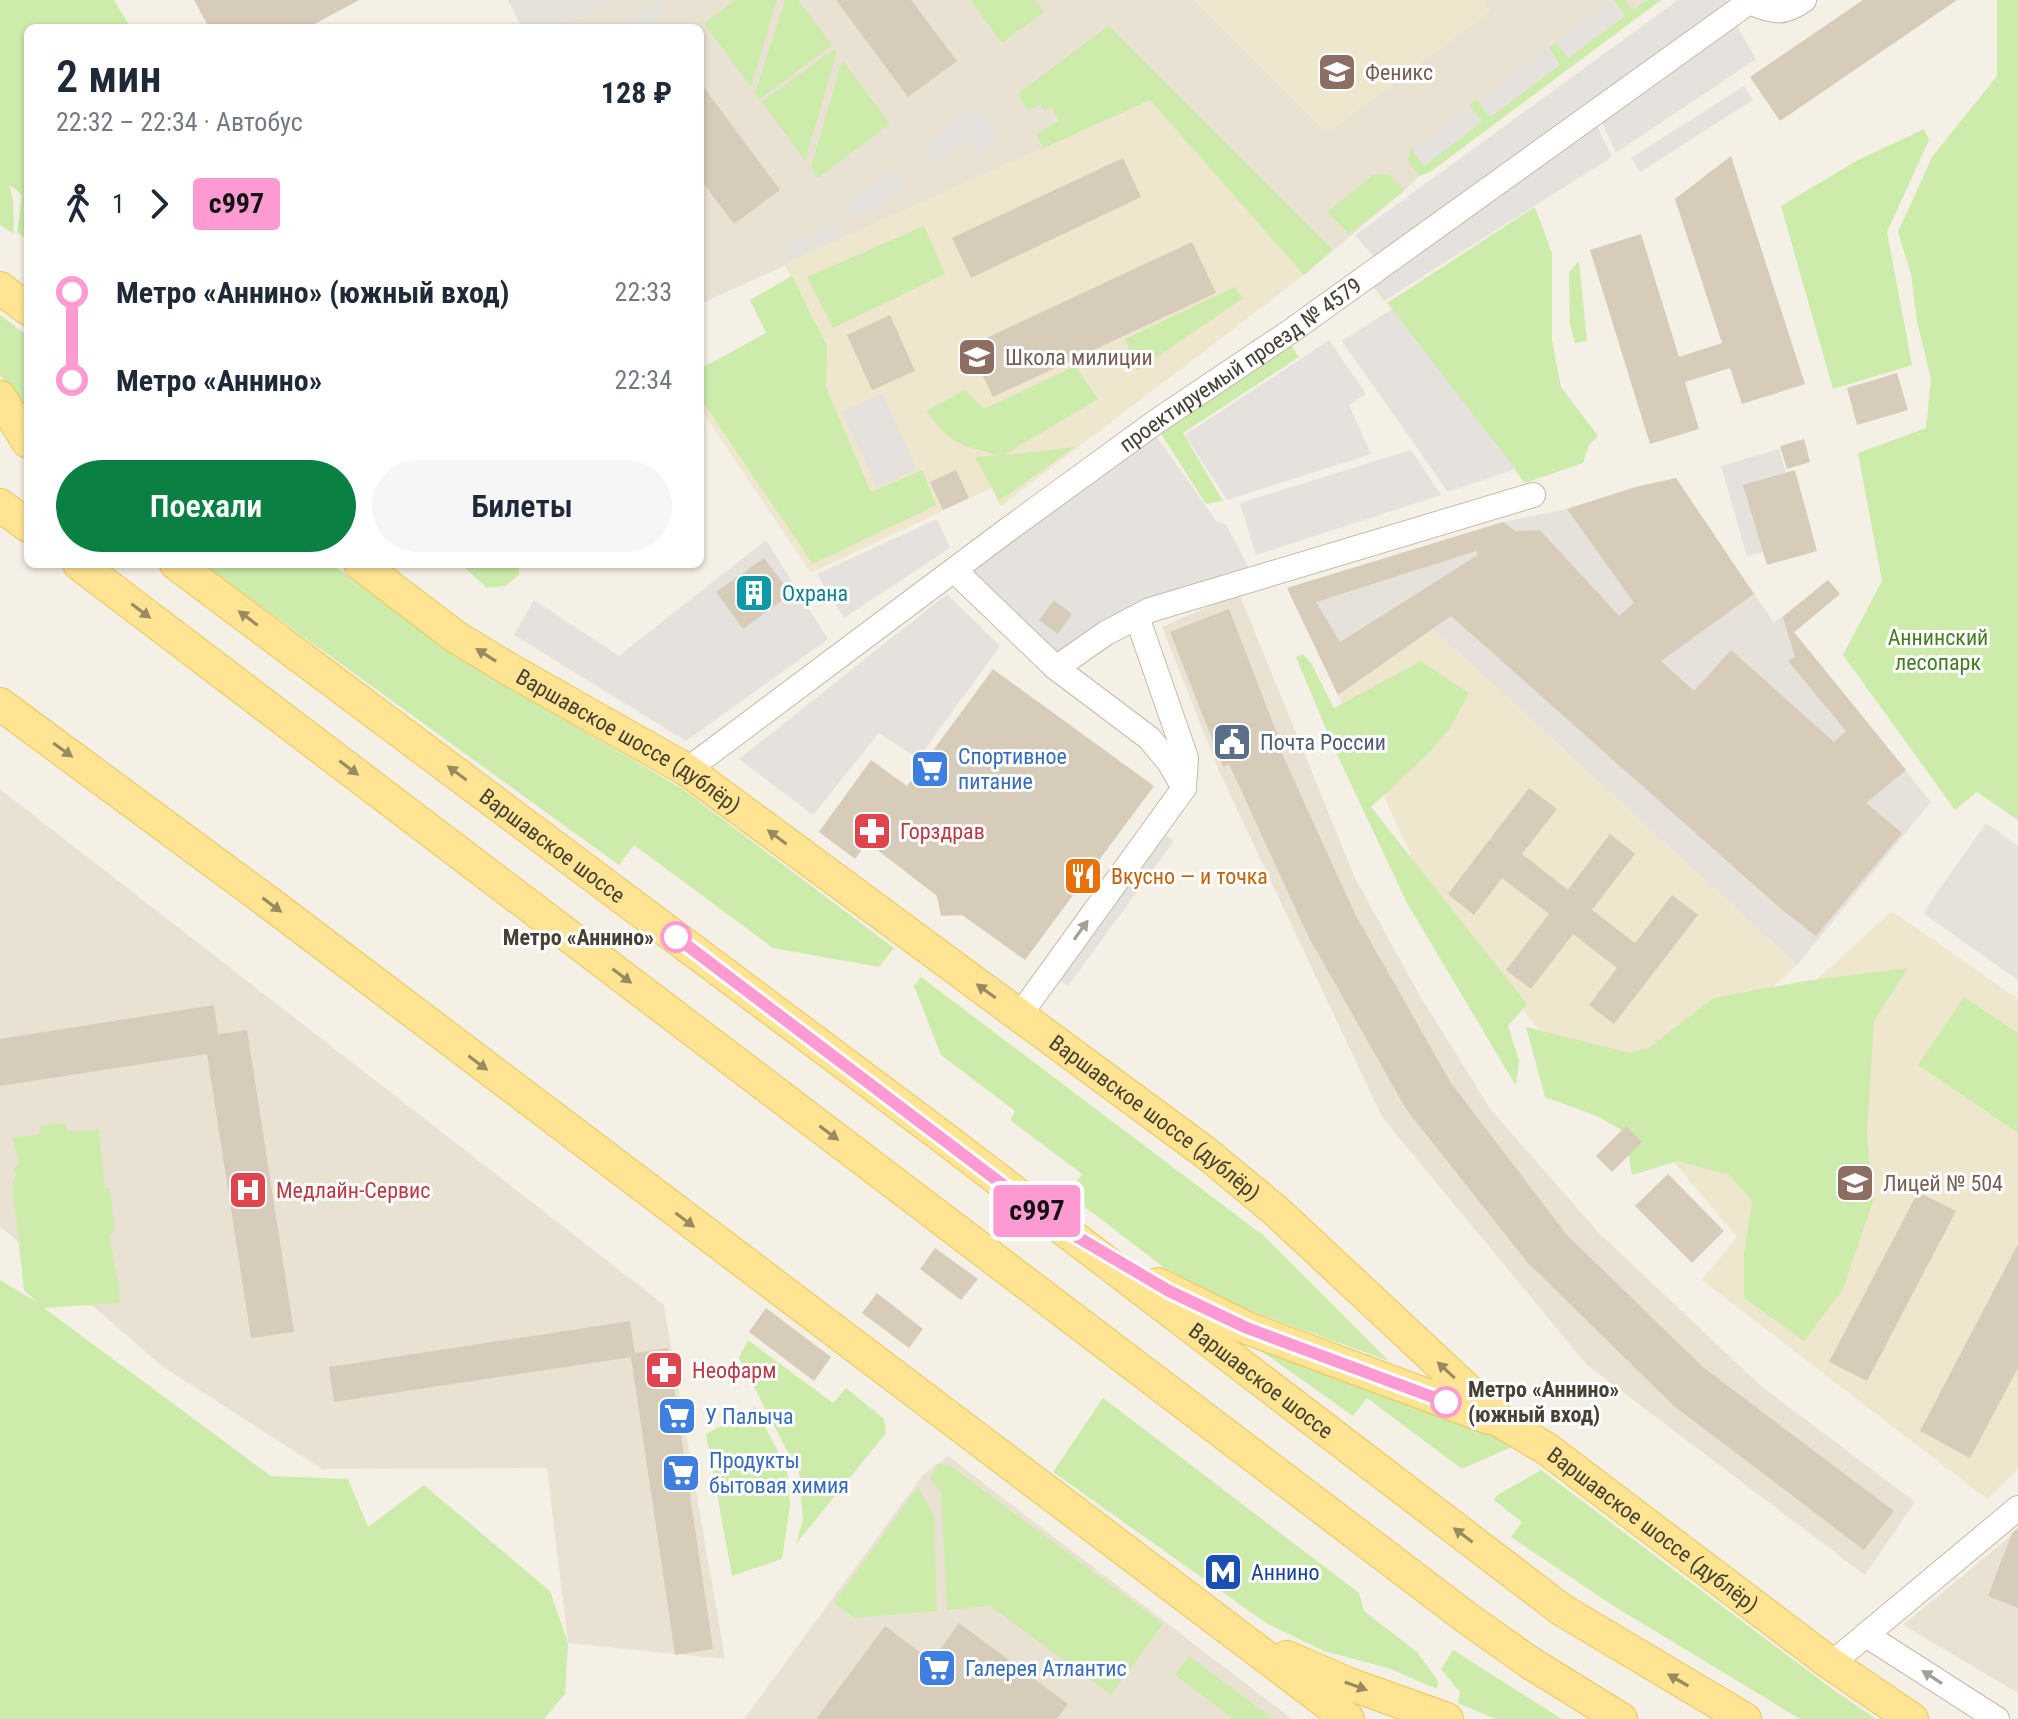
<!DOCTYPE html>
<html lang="ru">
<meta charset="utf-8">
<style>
:root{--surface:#fff;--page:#f6f6f7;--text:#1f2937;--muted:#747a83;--accent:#0b8043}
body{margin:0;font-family:"Roboto Condensed",sans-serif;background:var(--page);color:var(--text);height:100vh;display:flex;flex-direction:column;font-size:30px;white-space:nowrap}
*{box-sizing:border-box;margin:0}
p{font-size:26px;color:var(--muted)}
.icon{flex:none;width:44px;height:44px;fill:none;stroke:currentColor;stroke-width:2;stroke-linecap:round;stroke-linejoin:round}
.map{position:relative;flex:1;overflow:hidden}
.details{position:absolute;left:24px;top:24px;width:680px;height:544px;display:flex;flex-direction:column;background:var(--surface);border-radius:12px;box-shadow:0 2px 6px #0004}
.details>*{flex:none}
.badge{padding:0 16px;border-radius:6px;font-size:28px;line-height:52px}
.map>.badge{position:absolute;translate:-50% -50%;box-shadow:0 0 0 4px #fff}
.legs{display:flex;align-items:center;gap:12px;height:88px;padding:0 32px;font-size:26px}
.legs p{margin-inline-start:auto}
.summary{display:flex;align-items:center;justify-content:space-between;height:136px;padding:0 32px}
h1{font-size:44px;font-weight:600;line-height:60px}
.button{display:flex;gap:16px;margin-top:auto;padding:16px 32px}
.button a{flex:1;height:92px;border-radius:48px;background:var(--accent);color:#fff;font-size:32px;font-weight:600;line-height:92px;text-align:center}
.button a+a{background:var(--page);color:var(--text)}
ul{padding:0 32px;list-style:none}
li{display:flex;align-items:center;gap:28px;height:88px;font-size:30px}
li i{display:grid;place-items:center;width:12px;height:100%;margin:0 10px;background:currentColor}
li i::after{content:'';width:20px;height:20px;margin:-10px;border:6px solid;border-radius:50%;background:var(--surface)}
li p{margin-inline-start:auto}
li:first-child i{background:linear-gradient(#0000 50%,currentColor 0)}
li:last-child i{background:linear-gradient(currentColor 50%,#0000 0)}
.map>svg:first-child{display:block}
.residential{fill:#e9e2d3}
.industrial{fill:#e6e1da}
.education{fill:#efe6ce}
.green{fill:#cdecab}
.parking{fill:#e5e2de}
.building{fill:#d7ccba;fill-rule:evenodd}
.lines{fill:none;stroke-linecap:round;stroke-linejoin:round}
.minor-casing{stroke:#c3bbaa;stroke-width:26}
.major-casing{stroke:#edc55a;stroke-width:34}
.minor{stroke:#fff;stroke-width:24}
.major{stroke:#ffe494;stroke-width:32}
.oneway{fill:#9a8a5f}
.oneway2{fill:#a3a09a}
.line-1-casing{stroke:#fff;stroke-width:18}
.line-1{stroke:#ff9ad2;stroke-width:12}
.stop-1-dot{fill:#fff;stroke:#ff9ad2;stroke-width:4}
.labels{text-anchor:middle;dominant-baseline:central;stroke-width:6;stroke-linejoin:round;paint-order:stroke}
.education-label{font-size:22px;fill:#785e54;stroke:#fff;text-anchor:start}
.street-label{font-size:22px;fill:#474034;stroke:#fff}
.culture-label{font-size:22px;fill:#0d838f;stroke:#fff;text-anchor:start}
.park-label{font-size:22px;fill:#437e23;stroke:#fff}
.service-label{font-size:22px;fill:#4e5e75;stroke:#fff;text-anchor:start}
.shop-label{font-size:22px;fill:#366cbe;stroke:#fff;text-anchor:start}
.health-label{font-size:22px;fill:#be3a42;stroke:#fff;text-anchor:start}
.food-label{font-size:22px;fill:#c56008;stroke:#fff;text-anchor:start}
.stop-label{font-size:22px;font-weight:bold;fill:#474034;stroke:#fff;text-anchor:end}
.transit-label{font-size:22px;fill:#164399;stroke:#fff;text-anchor:start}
</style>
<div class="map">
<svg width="2018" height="1719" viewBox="0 0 2018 1719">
<rect width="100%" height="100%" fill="#f4f0e5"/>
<g class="residential">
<path d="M613,0H1661L1430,172L1419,176L1404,191L1304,275L1150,100L700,304V28H555Z"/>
<path d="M1239,593L1355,878L1420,996L1491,1110L1599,1233L1761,1386L1915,1502L1865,1575L1587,1365L1382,1117L1220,773L1162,627Z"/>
<path d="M0,789L664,1305L725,1659L568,1643L547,1468L322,1469L162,1366L0,1226Z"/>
<path d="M948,1456L1292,1719H744L923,1475Z"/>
<path d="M2018,1530V1693L1903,1625Z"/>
</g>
<g class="industrial">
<path d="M508,0H613L555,28H522Z"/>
<path d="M1676,478L1774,623L1828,580L1840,594L1794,633L1931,802L1797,965L1433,629L1338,695L1287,588L1503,522L1567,509L1631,488Z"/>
<path d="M1986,823L2018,846V980L1923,913Z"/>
</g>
<g class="education">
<path d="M1194,0H1483L1491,11L1327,133Z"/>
<path d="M1150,99L1304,275L1001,506L991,488L811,573L700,408V388L818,326L784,264Z"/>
<path d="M1433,629L1797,965L1631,1117L1540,1030L1437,913L1338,695Z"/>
<path d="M1892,911L2018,999V1469L1987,1499L1702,1280L1737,1237L1645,1128L1813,983Z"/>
</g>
<g class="green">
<path d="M0,0H114L131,28H28V240L17,232L22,195L9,185L13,200L14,234L0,225Z"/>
<path d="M735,0H777L751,87L704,24Z"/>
<path d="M785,0H798L832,45L760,99L755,93Z"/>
<path d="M970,0H1034L1045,11L1002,43Z"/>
<path d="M1614,0H1624L1633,10L1647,0H1661L1430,172L1419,176L1408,161L1411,147L1424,165L1482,122L1469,105L1477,99L1490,117L1560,65L1549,48L1556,43L1568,58L1625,15Z"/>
<path d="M1997,0H2018V820L1977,792L1955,810L1843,655L1882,581L1858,453L1926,428L1931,379L1917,322L1911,274L1898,232L1932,157L1997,76Z"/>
<path d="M1107,27H1110L1333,250L1304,275L1150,100L1044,148L1036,135L1059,120L1051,107L1045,111L1040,104L1028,111L1019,96L1020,92Z"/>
<path d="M834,49L837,52L805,161L762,102Z"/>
<path d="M842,60L890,124L818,178L811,168Z"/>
<path d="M1924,129L1929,140L1887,232L1912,365L1833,389L1781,206L1858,160Z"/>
<path d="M1386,174L1391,176L1404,191L1349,234L1327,212L1373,175Z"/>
<path d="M1535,207L1552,253V340L1561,387L1598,436L1589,445L1583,463L1525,483L1387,303Z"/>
<path d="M924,226L945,274L833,328L807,277Z"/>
<path d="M1579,261L1587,341L1575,343L1570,325L1569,272Z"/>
<path d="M792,276L827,346L826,388L871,492L922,470L936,505L813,564L700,398V369L766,333L750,300Z"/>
<path d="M1234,287L1243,298L1137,371L1125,339Z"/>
<path d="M0,315L28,336V419L0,375Z"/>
<path d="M1289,342L1299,357L1183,433L1223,501L1206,504L1158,429Z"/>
<path d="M1075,366L1098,399L1004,455L1075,447L999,501L975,457L998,455C958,445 951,444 926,411L965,390L984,409Z"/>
<path d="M203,564H332L455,656L681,788L894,948L879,967L773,948L634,845L619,865Z"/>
<path d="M468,564H519V575L505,586L487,588L465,568Z"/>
<path d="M1303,654L1311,663L1334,708L1421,661L1469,693L1450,728L1426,756L1371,807L1527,1004L1508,1026L1519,1060L1516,1086L1407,903L1333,746L1296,657Z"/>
<path d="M1908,968L1874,1021L1867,1135L1873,1201L1843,1289L1804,1341L1744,1298V1254L1752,1201L1729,1175L1678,1161L1632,1175L1625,1132L1597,1116L1545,1097L1526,1027L1630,1053L1649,1048L1713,998L1805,981Z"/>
<path d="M921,977L1264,1236L1389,1361L1231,1304L1162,1266L1068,1194L1082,1174L1010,1120L1015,1111L941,1055L914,986Z"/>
<path d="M1964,997L2018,1033V1133L1918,1065Z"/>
<path d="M66,1123L67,1131L99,1130L105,1188H110L115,1232L109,1234L120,1293L119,1303L44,1308L271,1476L348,1479L368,1527L424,1485L550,1591L568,1643L565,1694L544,1719H0V1280L38,1303L24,1290L12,1182L17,1175L13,1169L19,1165L12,1137L39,1135L41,1125Z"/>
<path d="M748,1340L833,1403L846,1388L884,1419L886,1433L796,1544L803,1519L799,1474L739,1358Z"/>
<path d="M1254,1346L1498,1432L1516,1445L1462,1469L1367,1398L1353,1416Z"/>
<path d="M1103,1398L1359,1593L1364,1611L1417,1652L1438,1681L1437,1689L1388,1668L1324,1651L1266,1623L1053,1472Z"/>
<path d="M755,1407L787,1469L790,1506L782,1559L732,1576L706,1434Z"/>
<path d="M939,1463L951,1466L1163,1624L1111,1695L990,1606L947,1610L941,1492L930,1478Z"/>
<path d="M1541,1470L1835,1691L1876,1719H1800L1612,1605L1511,1537L1522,1522L1494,1500L1496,1496Z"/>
<path d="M918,1487L934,1515L937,1611L855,1618L834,1603Z"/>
<path d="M1453,1650L1562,1719H1496L1458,1703L1460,1692L1441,1669Z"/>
<path d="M1189,1656L1273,1719H1234L1175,1675Z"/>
</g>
<g class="parking">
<path d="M657,0H662L668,8L642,28H619Z"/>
<path d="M1613,0L1625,16L1568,58L1556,43Z"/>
<path d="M1678,0H1726L1732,8L1378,262L1355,235Z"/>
<path d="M1737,26L1756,59L1616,153L1602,122Z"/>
<path d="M1549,48L1560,64L1490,117L1478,101Z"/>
<path d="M1744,86L1753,100L1640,172L1631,158Z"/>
<path d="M976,107L999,137L976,153L965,139L933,162L922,147Z"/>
<path d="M1470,107L1482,122L1424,166L1412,150Z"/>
<path d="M1597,126L1612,157L1384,301L1373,286Z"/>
<path d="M896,167L908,183L856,221L845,205Z"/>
<path d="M835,224L840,236L790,259L784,247Z"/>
<path d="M1392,309L1482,426L1516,469L1448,492L1342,341Z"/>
<path d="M1329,340L1366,394L1349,405L1371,454L1227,500L1185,435Z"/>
<path d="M882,393L917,469L877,487L842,412Z"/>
<path d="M1152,430L1217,522L1226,524L1252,574L1057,657L964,571Z"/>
<path d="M1779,449L1786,473L1763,552L1747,557L1721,466Z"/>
<path d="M1411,450L1441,495L1256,555L1240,503Z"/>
<path d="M937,519L950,548L844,618L817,574Z"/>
<path d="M766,540L828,639L686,741L514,635L534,600L619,656Z"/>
<path d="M947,594L1000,646L918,759L879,733L813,815L739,759Z"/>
<path d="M1160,831L1174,841L1068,986L1054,976Z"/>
</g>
<g class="building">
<path d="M194,0H359L307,28H209Z"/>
<path d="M836,0H911L957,61L908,97Z"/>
<path d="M1863,0H1957L1780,121L1750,77Z"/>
<path d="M700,82L780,190L734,224L700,179Z"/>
<path d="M1731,156L1805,384L1742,404L1730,368L1685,382L1699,429L1650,444L1590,250L1641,234L1679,357L1722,343L1675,199Z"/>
<path d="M1123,158L1141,197L971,278L952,238Z"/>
<path d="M1192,242L1216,293L993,397L969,346Z"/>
<path d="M890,315L915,371L872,390L847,335Z"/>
<path d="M1897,373L1908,410L1857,425L1847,388Z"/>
<path d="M1804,439L1810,462L1787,469L1780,446Z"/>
<path d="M956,470L969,498L943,510L930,482Z"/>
<path d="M1795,470L1817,551L1767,565L1743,485Z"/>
<path d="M1676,478L1754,594L1661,661L1694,691L1731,650L1834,742L1846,731L1788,661L1795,657L1783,617L1828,580L1840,594L1794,632L1906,770L1866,803L1902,833L1816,936L1781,909L1451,616L1338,695L1287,588L1503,522L1515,531L1540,530L1619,616L1634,603L1567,509L1636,487ZM1476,551L1478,555L1340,642L1316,602Z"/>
<path d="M764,558L791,594L743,629L716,592Z"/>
<path d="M1054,600L1072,614L1058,634L1039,620Z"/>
<path d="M1229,609L1281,744L1278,745L1356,916L1451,1083L1567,1235L1704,1368L1894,1511L1864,1550L1674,1406L1527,1262L1406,1109L1308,936L1229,764L1223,767L1170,632Z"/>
<path d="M993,669L1154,786L1025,960L962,915L941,916L937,896L867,842L855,859L819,832L871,760L907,786Z"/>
<path d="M1529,788L1557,809L1522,854L1568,890L1610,834L1635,854L1592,910L1635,943L1672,895L1698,915L1614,1024L1589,1005L1617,968L1573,934L1531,989L1506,970L1549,914L1502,878L1474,915L1448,894Z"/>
<path d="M214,1005L218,1034L247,1030L294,1332L251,1338L207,1054L0,1086V1039Z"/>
<path d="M1626,1126L1642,1142L1612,1172L1596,1156Z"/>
<path d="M1668,1174L1724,1231L1692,1263L1635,1206Z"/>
<path d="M1918,1192L1956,1211L1867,1381L1829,1362Z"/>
<path d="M2018,1244V1368L1970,1458L1920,1431Z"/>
<path d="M935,1248L978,1279L961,1300L920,1269Z"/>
<path d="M877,1293L923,1329L909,1348L862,1313Z"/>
<path d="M766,1308L831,1357L814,1381L749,1332Z"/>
<path d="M630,1321L635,1353L668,1348L713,1649L675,1655L631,1357L334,1402L329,1367Z"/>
<path d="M2018,1528V1608L1988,1596L2012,1533Z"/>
<path d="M959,1623L1068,1704L1057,1719H816L885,1626L932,1661Z"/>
</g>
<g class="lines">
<g class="minor-casing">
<g id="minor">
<path d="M955,571L1056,668L1106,633L1150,610L1533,495"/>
<path d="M1056,668L1149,738L1169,762L1184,788"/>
<path id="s1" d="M687,770L1006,531L1157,421L1291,331L1749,2C1774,11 1781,16 1804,0"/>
<path d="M1019,1016L1184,788L1186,758L1137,617"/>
<path d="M1866,1635L1997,1719"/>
<path d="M1831,1664L2018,1508"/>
</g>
</g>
<g class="major-casing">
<g id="major">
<path d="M0,288L28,309"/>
<path d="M0,397L28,442"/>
<path d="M0,505L28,526"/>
<path d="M79,564L1467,1618L1529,1662L1621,1719"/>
<path id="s2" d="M176,564L940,1135L1562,1610L1745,1719"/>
<path id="s3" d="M360,564L456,637L507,668L687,770L1206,1153L1276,1211L1503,1423L1547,1449L1831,1664L1912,1719"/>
<path d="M0,704L276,908L1348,1719"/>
<path d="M1158,1284L1247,1328L1489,1418"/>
<path d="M1287,1657L1349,1684L1447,1719"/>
</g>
</g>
<use href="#minor" class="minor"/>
<use href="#major" class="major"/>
</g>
<defs><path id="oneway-solid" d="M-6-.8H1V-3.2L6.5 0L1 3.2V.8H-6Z" transform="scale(2)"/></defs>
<g class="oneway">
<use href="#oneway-solid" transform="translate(141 611) rotate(37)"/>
<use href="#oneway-solid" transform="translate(248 618) rotate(-143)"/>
<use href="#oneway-solid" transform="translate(486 655) rotate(-148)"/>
<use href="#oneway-solid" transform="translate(63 750) rotate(36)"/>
<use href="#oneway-solid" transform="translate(349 768) rotate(37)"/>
<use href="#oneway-solid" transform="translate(457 773) rotate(-143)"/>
<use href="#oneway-solid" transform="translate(777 837) rotate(-143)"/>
<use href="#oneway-solid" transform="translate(272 905) rotate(37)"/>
<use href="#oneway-solid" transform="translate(622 976) rotate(37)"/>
<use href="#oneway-solid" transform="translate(986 991) rotate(-144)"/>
<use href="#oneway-solid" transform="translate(478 1063) rotate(37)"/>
<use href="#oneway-solid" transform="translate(829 1133) rotate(37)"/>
<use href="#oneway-solid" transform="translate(685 1220) rotate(37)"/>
<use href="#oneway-solid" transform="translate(1446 1370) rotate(-137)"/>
<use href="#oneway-solid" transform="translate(1463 1535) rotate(-143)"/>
<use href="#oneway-solid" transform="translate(1678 1680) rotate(-150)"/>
<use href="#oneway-solid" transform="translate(1356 1686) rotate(20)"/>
</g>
<g class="oneway2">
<use href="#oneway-solid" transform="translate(1081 930) rotate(-54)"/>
<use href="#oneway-solid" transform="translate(1932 1677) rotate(-147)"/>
</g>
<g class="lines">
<g class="line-1-casing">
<path id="line-1" d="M676,937L1052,1222L1169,1291L1247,1328L1446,1402"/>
</g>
<use href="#line-1" class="line-1"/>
</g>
<defs>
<g id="school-square" transform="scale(2)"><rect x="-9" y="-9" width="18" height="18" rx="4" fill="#8d6e63" stroke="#fff"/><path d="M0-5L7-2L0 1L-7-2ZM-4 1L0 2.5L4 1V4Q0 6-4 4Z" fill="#fff"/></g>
<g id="university-square" transform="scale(2)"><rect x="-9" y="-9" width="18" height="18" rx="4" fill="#8d6e63" stroke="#fff"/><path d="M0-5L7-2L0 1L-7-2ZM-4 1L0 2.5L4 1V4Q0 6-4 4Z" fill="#fff"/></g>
<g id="building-square" transform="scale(2)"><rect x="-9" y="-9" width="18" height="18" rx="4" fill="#0f9aa8" stroke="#fff"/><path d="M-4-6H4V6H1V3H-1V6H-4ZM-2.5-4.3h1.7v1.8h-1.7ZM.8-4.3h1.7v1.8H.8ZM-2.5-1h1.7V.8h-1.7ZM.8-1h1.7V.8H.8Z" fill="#fff"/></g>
<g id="civic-square" transform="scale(2)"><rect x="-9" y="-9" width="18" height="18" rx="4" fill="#5c6f8a" stroke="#fff"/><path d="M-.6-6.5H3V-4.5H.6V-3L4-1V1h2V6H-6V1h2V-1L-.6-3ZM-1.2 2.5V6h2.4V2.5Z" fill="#fff"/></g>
<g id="supermarket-square" transform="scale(2)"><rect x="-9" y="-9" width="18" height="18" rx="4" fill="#3f7fe0" stroke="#fff"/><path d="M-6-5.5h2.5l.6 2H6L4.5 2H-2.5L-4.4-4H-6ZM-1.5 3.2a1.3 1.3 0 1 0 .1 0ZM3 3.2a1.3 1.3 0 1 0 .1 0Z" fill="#fff"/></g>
<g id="pharmacy-square" transform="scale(2)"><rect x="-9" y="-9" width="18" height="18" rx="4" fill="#e0444e" stroke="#fff"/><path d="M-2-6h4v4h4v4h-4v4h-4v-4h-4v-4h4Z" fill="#fff"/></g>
<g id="restaurant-square" transform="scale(2)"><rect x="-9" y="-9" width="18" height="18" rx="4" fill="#e8710a" stroke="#fff"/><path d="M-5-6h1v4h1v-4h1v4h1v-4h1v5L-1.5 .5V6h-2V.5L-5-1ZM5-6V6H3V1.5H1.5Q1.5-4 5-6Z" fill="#fff"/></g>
<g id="hospital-square" transform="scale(2)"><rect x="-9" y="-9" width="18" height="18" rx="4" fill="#e0444e" stroke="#fff"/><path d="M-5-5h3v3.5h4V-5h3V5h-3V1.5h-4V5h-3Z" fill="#fff"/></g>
<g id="metro-square" transform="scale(2)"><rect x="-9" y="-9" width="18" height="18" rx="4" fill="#1a4fb4" stroke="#fff"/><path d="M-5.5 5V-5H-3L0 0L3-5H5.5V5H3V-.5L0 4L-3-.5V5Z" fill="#fff"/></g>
</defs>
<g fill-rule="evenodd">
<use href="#school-square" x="1337" y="72"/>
<use href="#university-square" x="977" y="357"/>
<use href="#building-square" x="754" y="593"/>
<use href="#civic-square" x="1232" y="742"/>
<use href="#supermarket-square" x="930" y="769"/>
<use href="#pharmacy-square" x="872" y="831"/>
<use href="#restaurant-square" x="1083" y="876"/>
<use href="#school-square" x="1855" y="1183"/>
<use href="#hospital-square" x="248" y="1190"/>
<use href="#pharmacy-square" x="664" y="1370"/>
<use href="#supermarket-square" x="677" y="1416"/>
<use href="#supermarket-square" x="681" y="1473"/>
<use href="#metro-square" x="1223" y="1572"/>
<use href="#supermarket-square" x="937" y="1668"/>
</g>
<g class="stop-1-dot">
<circle cx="676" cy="937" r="14"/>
<circle cx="1446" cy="1402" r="14"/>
</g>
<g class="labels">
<g class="education-label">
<text x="1365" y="72">Феникс</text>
<text x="1005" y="357">Школа милиции</text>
<text x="1883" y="1183">Лицей № 504</text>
</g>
<g class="street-label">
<text stroke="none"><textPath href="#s1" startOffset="686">проектируемый проезд № 4579</textPath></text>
<text stroke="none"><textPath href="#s3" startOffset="322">Варшавское шоссе (дублёр)</textPath></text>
<text stroke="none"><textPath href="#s2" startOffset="470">Варшавское шоссе</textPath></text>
<text stroke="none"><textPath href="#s3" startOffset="970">Варшавское шоссе (дублёр)</textPath></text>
<text stroke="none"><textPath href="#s2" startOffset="1358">Варшавское шоссе</textPath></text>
<text stroke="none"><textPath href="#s3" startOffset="1618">Варшавское шоссе (дублёр)</textPath></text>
</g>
<g class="culture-label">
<text x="782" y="593">Охрана</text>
</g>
<g class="park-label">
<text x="1938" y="637">Аннинский<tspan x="1938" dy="25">лесопарк</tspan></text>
</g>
<g class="service-label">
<text x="1260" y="742">Почта России</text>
</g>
<g class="shop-label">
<text x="958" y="756">Спортивное<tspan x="958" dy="25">питание</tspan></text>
<text x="705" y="1416">У Палыча</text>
<text x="709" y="1460">Продукты<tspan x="709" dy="25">бытовая химия</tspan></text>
<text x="965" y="1668">Галерея Атлантис</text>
</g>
<g class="health-label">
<text x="900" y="831">Горздрав</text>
<text x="276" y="1190">Медлайн-Сервис</text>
<text x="692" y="1370">Неофарм</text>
</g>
<g class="food-label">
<text x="1111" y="876">Вкусно — и точка</text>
</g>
<g class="stop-label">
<text x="654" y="937">Метро «Аннино»</text>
<text x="1468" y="1389" text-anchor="start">Метро «Аннино»<tspan x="1468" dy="25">(южный вход)</tspan></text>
</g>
<g class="transit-label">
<text x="1251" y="1572">Аннино</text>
</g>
</g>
</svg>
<b class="badge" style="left:1037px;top:1211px;background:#ff9ad2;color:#111">с997</b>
<section class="details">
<div class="summary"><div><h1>2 мин</h1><p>22:32 – 22:34 · Автобус</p></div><b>128 ₽</b></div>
<div class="legs"><svg class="icon" aria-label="walk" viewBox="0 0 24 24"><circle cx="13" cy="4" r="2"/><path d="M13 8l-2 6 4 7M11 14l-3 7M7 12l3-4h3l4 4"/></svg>1<svg class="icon" aria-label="forward" viewBox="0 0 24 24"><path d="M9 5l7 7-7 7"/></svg><b class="badge" style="background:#ff9ad2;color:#111">с997</b></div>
<ul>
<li><i style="color:#ff9ad2"></i><b>Метро «Аннино» (южный вход)</b><p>22:33</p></li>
<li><i style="color:#ff9ad2"></i><b>Метро «Аннино»</b><p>22:34</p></li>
</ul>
<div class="button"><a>Поехали</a><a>Билеты</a></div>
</section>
</div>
